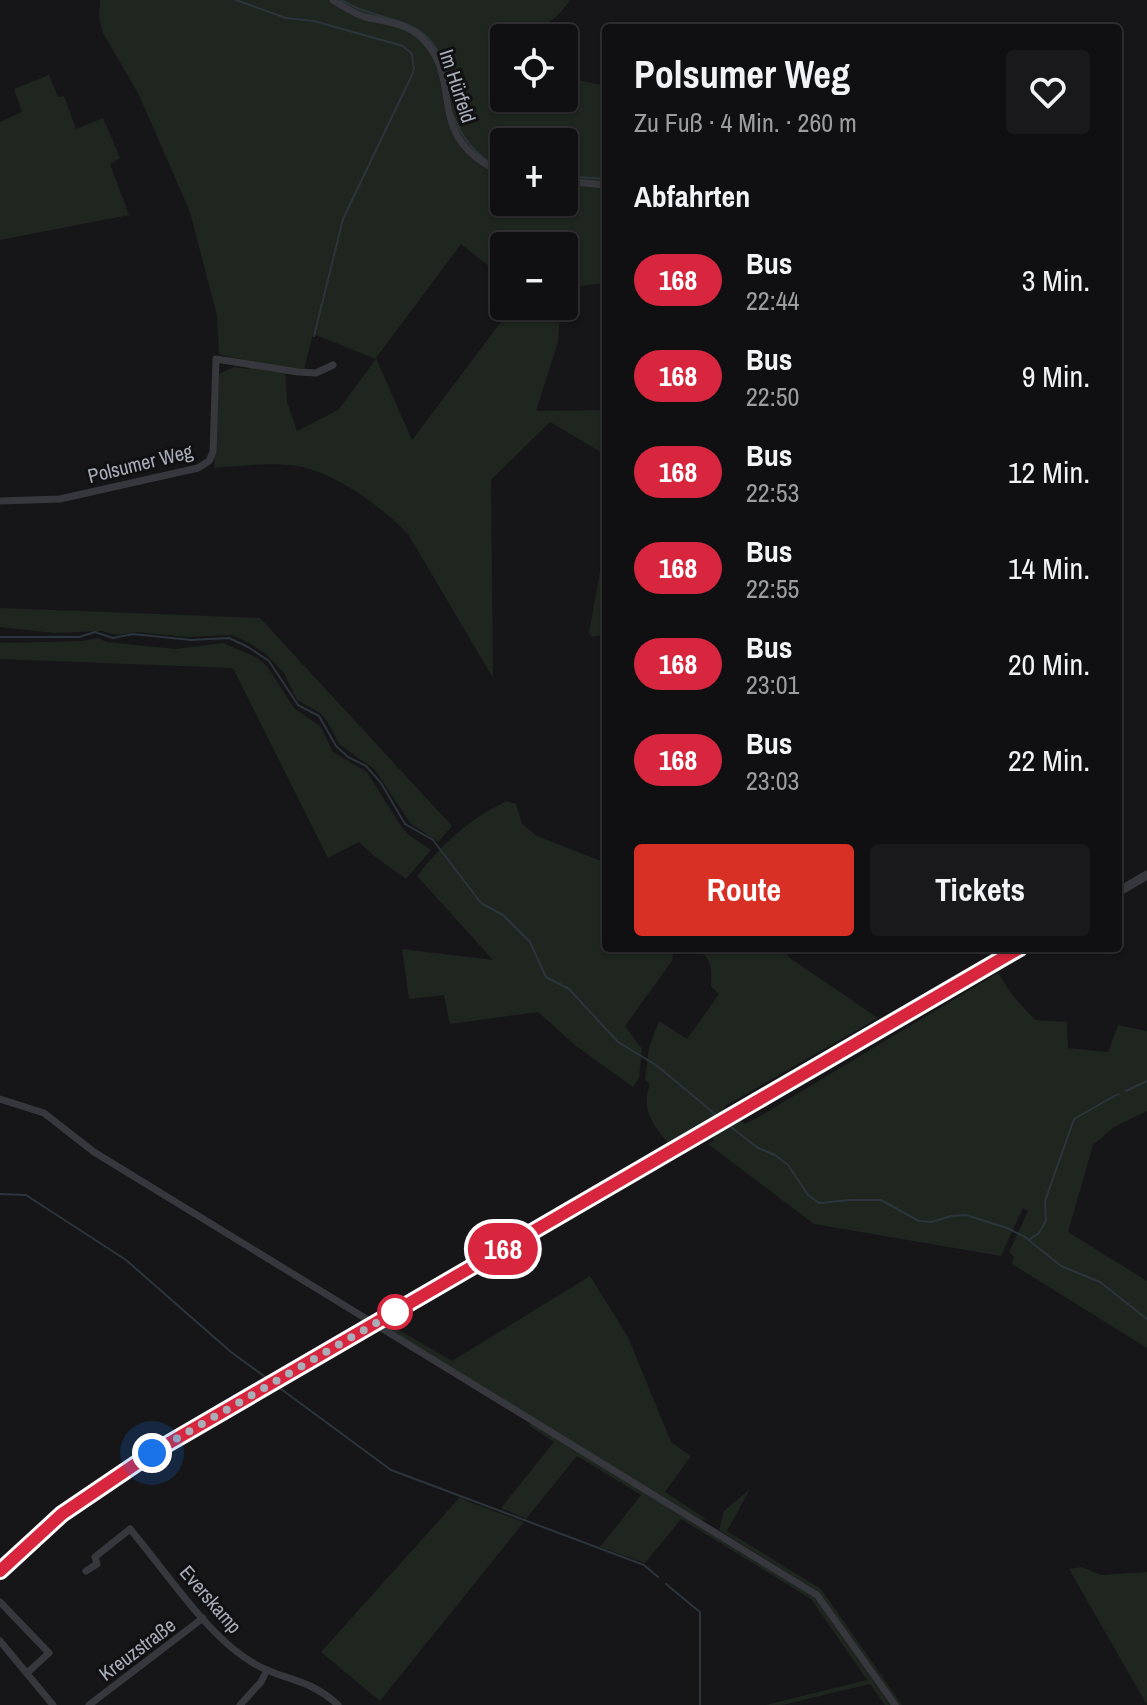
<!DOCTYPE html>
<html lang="de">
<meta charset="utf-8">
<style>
:root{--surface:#101012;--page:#19191b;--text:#f1f3f6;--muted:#9c9d9f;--line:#303032;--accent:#d93025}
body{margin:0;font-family:"Archivo Narrow",sans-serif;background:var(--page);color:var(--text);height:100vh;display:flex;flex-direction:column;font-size:30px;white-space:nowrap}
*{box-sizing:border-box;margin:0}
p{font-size:26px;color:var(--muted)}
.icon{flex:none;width:44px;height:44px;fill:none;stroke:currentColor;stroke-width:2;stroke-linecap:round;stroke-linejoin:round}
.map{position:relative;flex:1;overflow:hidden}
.sheet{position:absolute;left:602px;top:24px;width:520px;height:928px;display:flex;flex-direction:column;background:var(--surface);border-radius:8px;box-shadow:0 2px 6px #0004,0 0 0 2px var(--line)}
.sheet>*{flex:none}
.badge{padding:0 16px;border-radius:26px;font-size:28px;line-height:52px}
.tools{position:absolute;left:490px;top:24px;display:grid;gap:16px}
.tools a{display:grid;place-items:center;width:88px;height:88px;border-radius:8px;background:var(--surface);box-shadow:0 2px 6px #0004,0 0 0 2px var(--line);font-size:40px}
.you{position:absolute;width:40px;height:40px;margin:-20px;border:6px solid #fff;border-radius:50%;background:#1a73e8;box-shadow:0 0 0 12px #1a73e833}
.map>.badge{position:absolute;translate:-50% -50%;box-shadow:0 0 0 4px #fff}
h2{padding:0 32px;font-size:30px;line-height:72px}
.round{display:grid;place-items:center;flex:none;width:84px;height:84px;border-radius:8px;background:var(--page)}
.summary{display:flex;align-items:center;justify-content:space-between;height:136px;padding:0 32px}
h1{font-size:38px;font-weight:700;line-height:60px}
.primary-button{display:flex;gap:16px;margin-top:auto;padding:16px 32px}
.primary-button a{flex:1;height:92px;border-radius:8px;background:var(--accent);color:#fff;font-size:32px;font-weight:700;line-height:92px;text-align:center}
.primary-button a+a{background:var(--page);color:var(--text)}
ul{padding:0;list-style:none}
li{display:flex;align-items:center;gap:24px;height:96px;padding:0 32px}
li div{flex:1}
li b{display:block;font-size:30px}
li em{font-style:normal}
li .badge{min-width:88px;font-weight:700;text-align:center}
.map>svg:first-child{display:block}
.green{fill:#1e261f;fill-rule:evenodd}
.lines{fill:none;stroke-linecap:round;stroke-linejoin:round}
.stream{stroke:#2c353c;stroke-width:2}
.minor{stroke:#37383d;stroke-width:7}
.tertiary{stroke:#37383d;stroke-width:9}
.line-casing{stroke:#fff;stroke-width:18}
.line{stroke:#d7263d;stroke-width:12}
.walk{stroke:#a8adb8;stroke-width:8;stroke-dasharray:0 14.4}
.stop-dot{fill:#fff;stroke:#d7263d;stroke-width:4}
.labels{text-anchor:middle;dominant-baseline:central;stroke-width:6;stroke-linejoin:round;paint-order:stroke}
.street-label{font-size:20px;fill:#a8adb8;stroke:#111113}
</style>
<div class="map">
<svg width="1147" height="1705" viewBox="0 0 1147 1705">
<rect width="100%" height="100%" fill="#161618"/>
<g class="green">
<path d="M100,0H328C336,6 344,12 354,16C379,26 409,23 427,47C437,61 439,77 442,93C448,138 461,160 504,176V202H564V184L606,187V283L570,287L559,325L558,342L536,411L606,410V455L550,422L491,480L493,678L408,534C380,505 331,469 290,465C264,463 239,466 214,468L217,375L234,367L249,369L250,362L219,354L217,316L190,212L139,95L103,33L99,17ZM461,244L504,278V246H564V306H513L412,440L376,358ZM313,334L376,359L338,410L297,431L287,402L285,369L304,370Z"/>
<path d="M337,0H570C560,16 548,25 529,30L531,38H504V98H564V77L606,86V182L564,178V142H504V169L480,157L460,137L451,117L444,80L423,36L350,8Z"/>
<path d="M49,75L58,97L64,96L76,129L103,118L120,158L110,164L129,215L0,240V122L22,112L14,89Z"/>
<path d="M606,538V634L592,637L589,633Z"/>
<path d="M0,608L260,618L452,826L438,842L410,823L375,770L339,744L327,721L320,713L297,700L284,673L266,654L251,644L232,635L187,637L137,632L118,635L101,631L54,633L0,627Z"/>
<path d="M98,638L107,642L175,649L223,643L256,657L267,666L294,708L321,727L333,752L367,772L401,826L409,835L431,850L406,879L374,856L359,842L328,858L233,668L0,659V643L82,641Z"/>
<path d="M507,801L516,804L522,824L537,836L606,863V948H674L672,961L625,1026L642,1049L639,1078L633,1087L576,1046L538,1012L450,1024L444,995L409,999L402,949L493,960L417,876C443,843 469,819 507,801Z"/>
<path d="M695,948H783L790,958L878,1018L725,1106L728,1110L671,1146C654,1128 640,1109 650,1084L645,1080L649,1047L659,1021L687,1039L719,994L711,986C712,966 712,959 695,948Z"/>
<path d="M998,973L1013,996L1035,1020L1067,1022L1068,1048L1108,1052L1118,1025L1147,1031V1111L1114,1127L1093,1145L1068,1232L1147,1281V1348L1012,1264L1014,1257L1009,1252L1028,1211L1023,1208L1001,1256L814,1224L708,1144L714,1141L712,1137L740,1120L745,1124L757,1118Z"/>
<path d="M662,1147L664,1150L380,1315L375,1314Z"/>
<path d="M590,1276L628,1337L671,1442L691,1456L665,1492L706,1519L702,1520L390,1331L392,1326L452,1361Z"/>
<path d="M533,1424L814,1597L890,1705H885L870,1684L782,1705H766L867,1680L811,1599L681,1519L645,1563L600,1547L641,1495L577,1456L526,1519L501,1508L554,1442L528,1425Z"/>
<path d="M750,1489L727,1531L821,1589L902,1705H898L814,1589L719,1530L724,1511Z"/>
<path d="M460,1497L469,1502L524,1522L380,1701L321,1652Z"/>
<path d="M1081,1567L1102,1575L1147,1572V1705L1069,1569Z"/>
</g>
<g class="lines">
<g class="stream">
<path d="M236,0L286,18L314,21L403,46L412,54L414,69L412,75L343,219L314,336"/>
<path d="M341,0C381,25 431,12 445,71"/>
<path d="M454,117C461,135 471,150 488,161"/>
<path d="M564,176L606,179"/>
<path d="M0,637H79L95,632L113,638L133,634L191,640L229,638L248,647L269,661L298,705L319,716L336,746L348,757L366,766L381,783L405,824L433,840L481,903L503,915L530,942L546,977L569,989L618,1042L656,1065L721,1119"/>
<path d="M1126,1091L1147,1081"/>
<path d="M726,1123L758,1148L775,1155L788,1165L808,1195L819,1203L850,1200H881L919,1221L932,1222L951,1216L966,1215L1007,1228L1025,1237L1061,1266L1100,1282L1147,1319"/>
<path d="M0,1194L26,1195L126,1260L231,1352L268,1379"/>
<path d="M1030,1239L1038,1234L1046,1221L1045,1201L1074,1119L1118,1094"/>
<path d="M281,1389L391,1470L644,1565L658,1577"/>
<path d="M666,1584L700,1612V1705"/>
</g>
<g class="minor">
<path d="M333,0C343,7 353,13 365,17C385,22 407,23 422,38C466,81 421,139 504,173"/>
<path d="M564,181L606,185"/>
<path d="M0,501L60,499L198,468L209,461L213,452L216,359L298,372L316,373L333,365"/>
<path d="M0,1099L44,1113L94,1152L817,1595L895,1705"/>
<path d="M86,1571L97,1564L95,1557L130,1529C164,1569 206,1634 250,1661C280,1681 307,1676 338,1705"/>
<path d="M0,1602L49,1653L27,1673"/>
<path d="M0,1641L53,1705"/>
<path d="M89,1705L203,1618"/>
<path d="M240,1705L261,1682L267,1670"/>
</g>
<g class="tertiary">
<path d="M1118,892L1147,875"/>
<path d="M0,1571L62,1514L152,1453L1020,948"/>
</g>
</g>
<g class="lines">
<g class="line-casing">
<path id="line" d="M0,1571L62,1514L152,1453L1020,948"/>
</g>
<use href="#line" class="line"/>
<path class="walk" d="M152,1453L395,1312"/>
</g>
<circle class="stop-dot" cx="395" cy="1312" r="16"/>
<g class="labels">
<g class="street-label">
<text transform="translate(458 86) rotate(72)">Im Hürfeld</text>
<text transform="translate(140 463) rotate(-14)">Polsumer Weg</text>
<text transform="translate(211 1599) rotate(49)">Everskamp</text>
<text transform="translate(137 1649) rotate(-37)">Kreuzstraße</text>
</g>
</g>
</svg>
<div class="tools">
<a><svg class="icon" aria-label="locate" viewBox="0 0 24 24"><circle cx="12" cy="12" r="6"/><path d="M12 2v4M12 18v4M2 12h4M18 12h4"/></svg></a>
<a>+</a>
<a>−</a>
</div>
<div class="you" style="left:152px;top:1453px"></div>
<b class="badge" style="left:503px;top:1249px;background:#d7263d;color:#fff">168</b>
<section class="sheet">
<div class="summary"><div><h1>Polsumer Weg</h1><p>Zu Fuß · 4 Min. · 260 m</p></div><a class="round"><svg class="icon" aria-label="heart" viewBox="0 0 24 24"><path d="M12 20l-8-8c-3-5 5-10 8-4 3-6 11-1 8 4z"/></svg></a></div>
<h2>Abfahrten</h2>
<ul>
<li><span class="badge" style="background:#d7263d;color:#fff">168</span><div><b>Bus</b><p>22:44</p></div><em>3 Min.</em></li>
<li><span class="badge" style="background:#d7263d;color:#fff">168</span><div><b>Bus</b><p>22:50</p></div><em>9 Min.</em></li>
<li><span class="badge" style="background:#d7263d;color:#fff">168</span><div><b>Bus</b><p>22:53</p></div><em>12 Min.</em></li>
<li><span class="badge" style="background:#d7263d;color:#fff">168</span><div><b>Bus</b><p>22:55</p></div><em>14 Min.</em></li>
<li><span class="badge" style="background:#d7263d;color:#fff">168</span><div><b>Bus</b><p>23:01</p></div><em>20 Min.</em></li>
<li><span class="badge" style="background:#d7263d;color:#fff">168</span><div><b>Bus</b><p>23:03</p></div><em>22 Min.</em></li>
</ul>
<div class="primary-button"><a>Route</a><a>Tickets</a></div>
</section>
</div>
